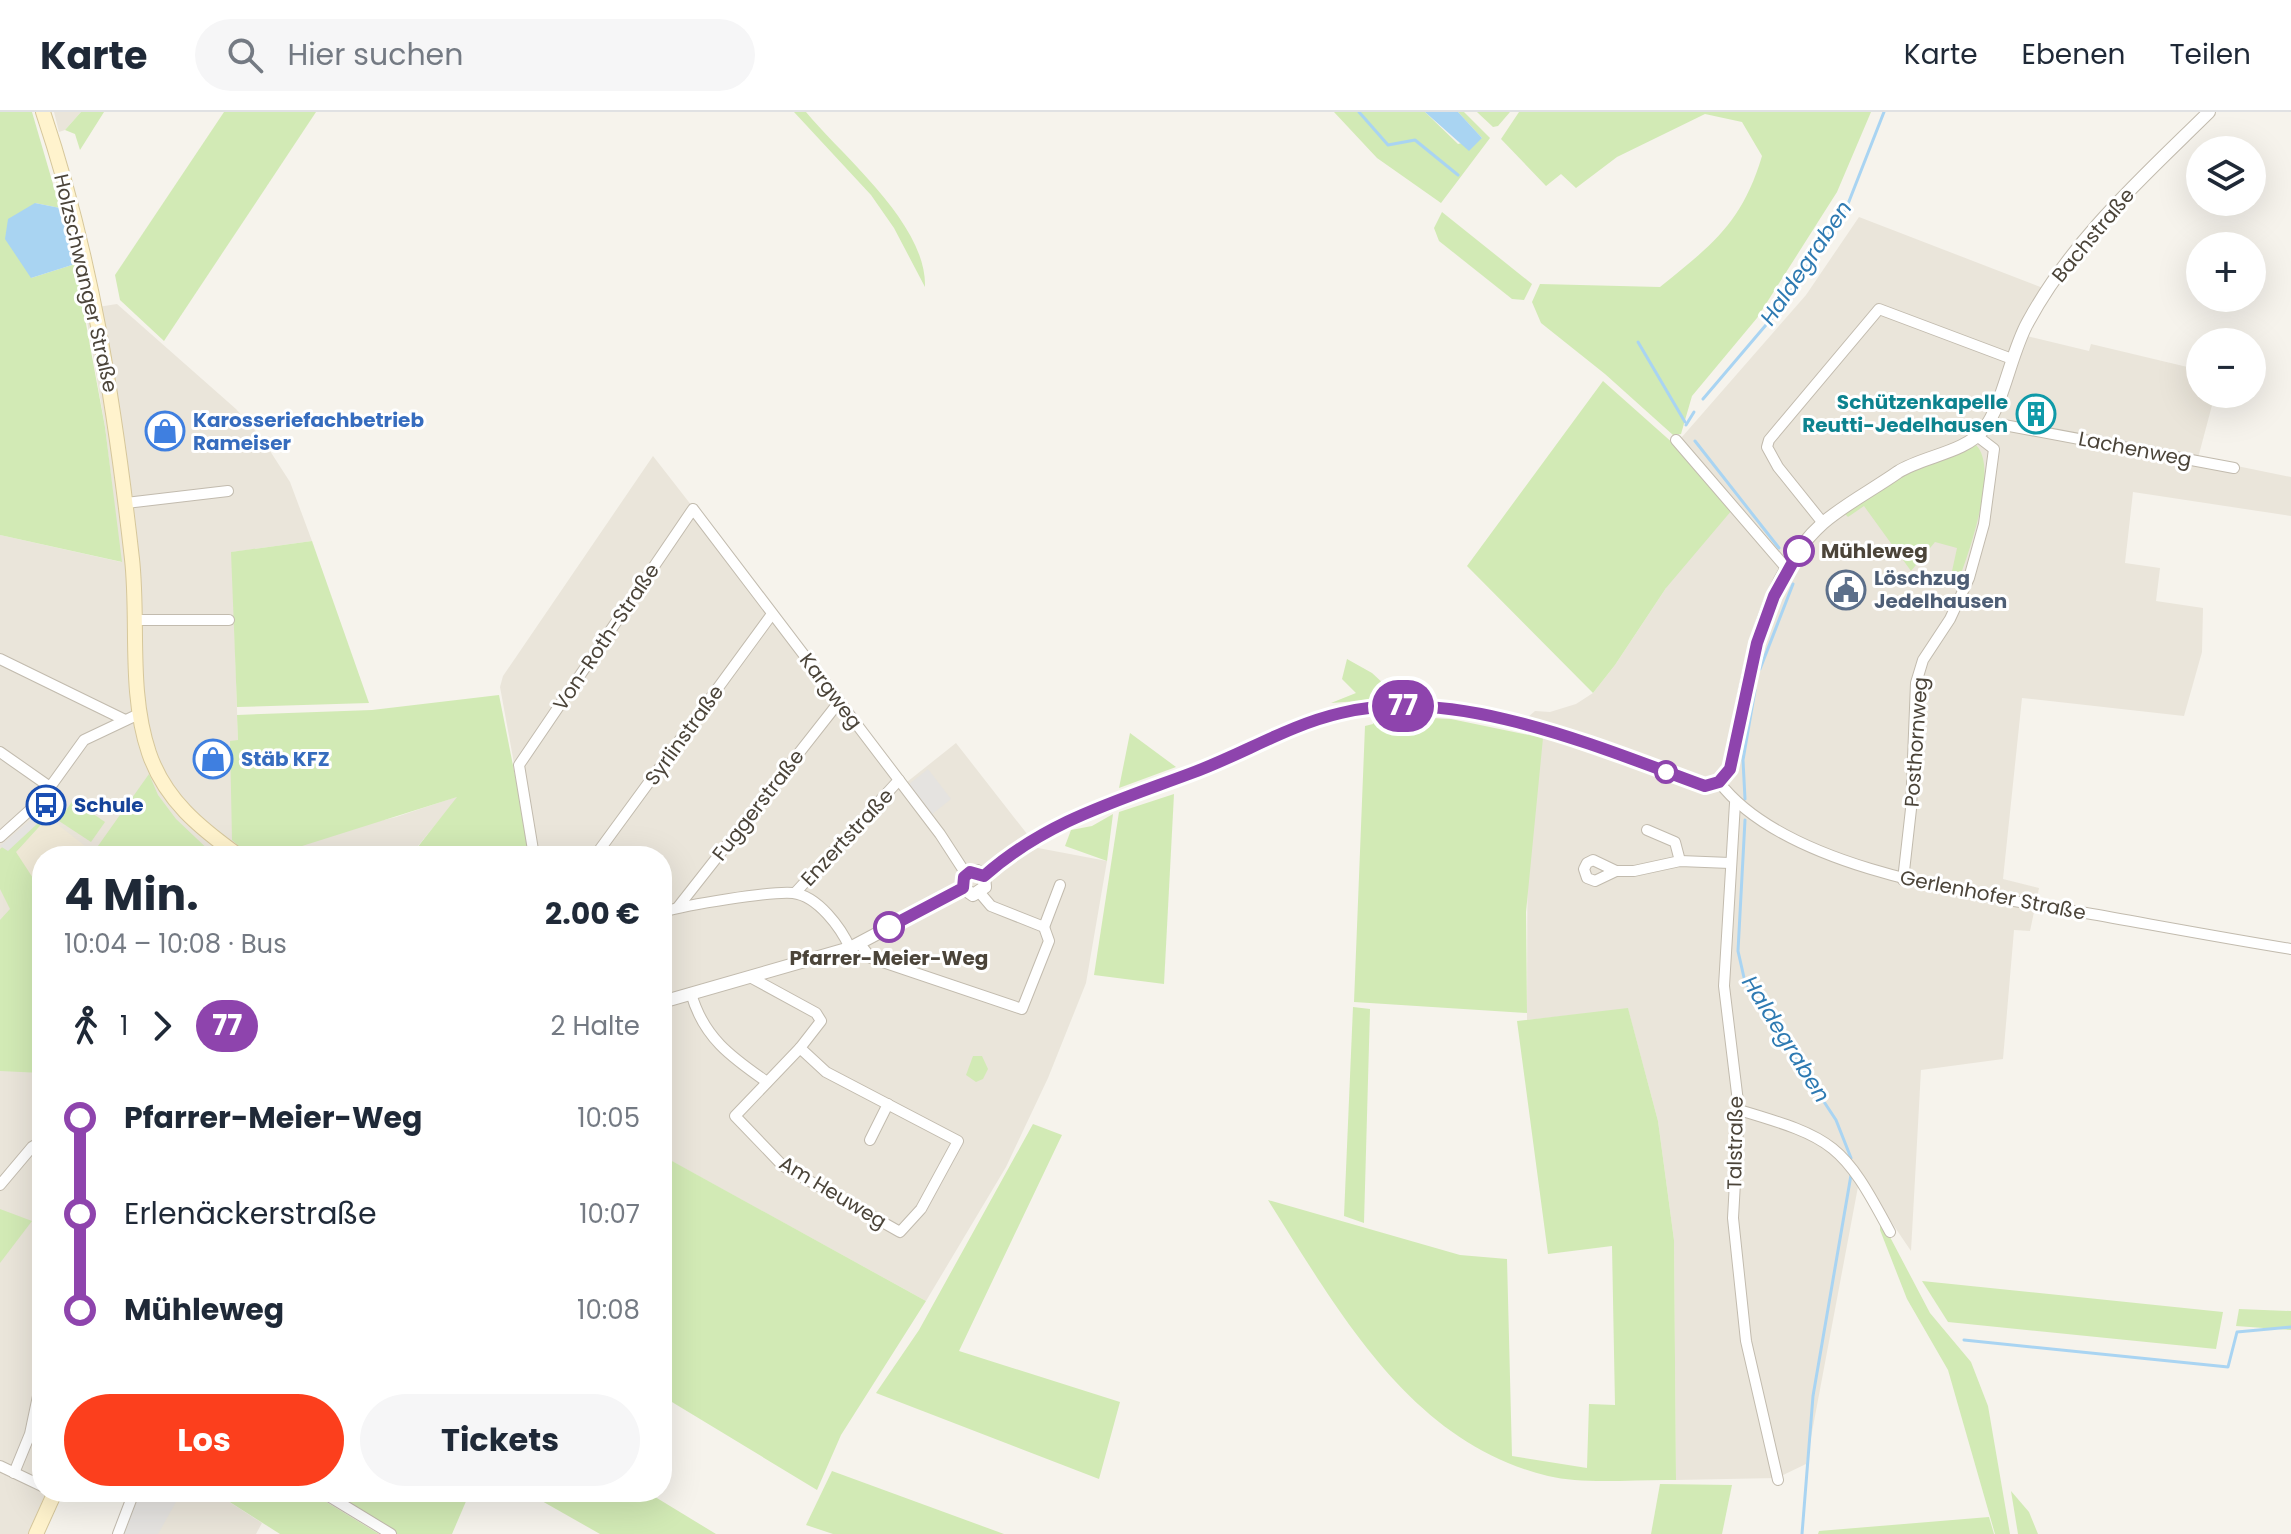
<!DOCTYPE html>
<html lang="de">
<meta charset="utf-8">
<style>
:root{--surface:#fff;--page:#f6f6f7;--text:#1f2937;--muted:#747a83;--line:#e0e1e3;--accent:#fc3f1d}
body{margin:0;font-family:Poppins,sans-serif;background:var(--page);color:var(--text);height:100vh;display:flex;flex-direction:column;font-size:30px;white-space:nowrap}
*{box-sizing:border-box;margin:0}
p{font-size:26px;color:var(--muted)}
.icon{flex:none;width:44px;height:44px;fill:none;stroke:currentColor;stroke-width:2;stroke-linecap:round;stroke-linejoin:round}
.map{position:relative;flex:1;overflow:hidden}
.side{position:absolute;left:32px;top:734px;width:640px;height:656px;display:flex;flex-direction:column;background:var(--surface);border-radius:32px;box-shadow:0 8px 32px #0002}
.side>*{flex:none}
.badge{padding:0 16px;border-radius:26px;font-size:28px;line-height:52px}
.buttons{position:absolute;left:2186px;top:24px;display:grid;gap:16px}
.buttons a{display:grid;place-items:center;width:80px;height:80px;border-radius:50%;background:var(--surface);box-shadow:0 8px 32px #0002;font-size:40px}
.map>.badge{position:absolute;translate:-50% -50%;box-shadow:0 0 0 4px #fff}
.legs{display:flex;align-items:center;gap:12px;height:88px;padding:0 32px;font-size:26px}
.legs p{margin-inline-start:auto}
.head{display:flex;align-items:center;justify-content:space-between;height:136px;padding:0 32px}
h1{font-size:44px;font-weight:700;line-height:60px}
.cta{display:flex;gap:16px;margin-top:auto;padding:16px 32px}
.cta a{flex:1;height:92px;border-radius:48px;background:var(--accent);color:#fff;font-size:32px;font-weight:700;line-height:92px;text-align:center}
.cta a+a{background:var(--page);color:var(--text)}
ul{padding:0 32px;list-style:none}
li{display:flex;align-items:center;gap:28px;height:96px;font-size:30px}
li i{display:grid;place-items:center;width:12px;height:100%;margin:0 10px;background:currentColor}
li i::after{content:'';width:20px;height:20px;margin:-10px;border:6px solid;border-radius:50%;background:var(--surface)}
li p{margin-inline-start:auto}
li:first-child i{background:linear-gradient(#0000 50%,currentColor 0)}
li:last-child i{background:linear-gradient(currentColor 50%,#0000 0)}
header{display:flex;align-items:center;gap:48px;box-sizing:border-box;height:112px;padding:0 40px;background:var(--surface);border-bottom:2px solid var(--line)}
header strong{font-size:38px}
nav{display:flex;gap:44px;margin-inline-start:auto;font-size:28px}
.search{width:560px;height:72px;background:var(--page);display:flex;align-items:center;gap:20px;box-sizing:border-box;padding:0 28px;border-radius:44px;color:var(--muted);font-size:30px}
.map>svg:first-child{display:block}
.residential{fill:#eae5da}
.education{fill:#efe8d6}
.green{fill:#d2eab5}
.parking{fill:#e5e3e0}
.water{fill:#a9d4f2}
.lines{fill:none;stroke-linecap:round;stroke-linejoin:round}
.stream{stroke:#a9d4f2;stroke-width:3}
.minor-casing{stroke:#c2bbae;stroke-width:12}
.tertiary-casing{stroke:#c2bbae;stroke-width:14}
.secondary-casing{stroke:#d6c79b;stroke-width:16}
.minor{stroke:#fff;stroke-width:10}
.tertiary{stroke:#fff;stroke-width:12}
.secondary{stroke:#fff3cd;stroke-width:14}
.line-1-casing{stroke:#fff;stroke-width:18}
.line-1{stroke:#8e44ad;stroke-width:12}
.stop-1-dot{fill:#fff;stroke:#8e44ad;stroke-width:4}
.labels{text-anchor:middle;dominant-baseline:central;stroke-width:6;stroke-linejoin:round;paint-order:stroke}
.street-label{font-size:20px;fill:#4b4439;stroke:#fff}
.culture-label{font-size:20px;font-weight:bold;fill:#0d838f;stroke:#fff;text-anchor:end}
.shop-label{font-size:20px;font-weight:bold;fill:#366cbe;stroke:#fff;text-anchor:start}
.stop-label{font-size:20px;font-weight:bold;fill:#4b4439;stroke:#fff;text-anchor:start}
.service-label{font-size:20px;font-weight:bold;fill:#4e5e75;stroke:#fff;text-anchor:start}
.transit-label{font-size:20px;font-weight:bold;fill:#164399;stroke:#fff;text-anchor:start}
.water-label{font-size:22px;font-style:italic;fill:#2e7ab2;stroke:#fff}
</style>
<header>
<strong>Karte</strong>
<div class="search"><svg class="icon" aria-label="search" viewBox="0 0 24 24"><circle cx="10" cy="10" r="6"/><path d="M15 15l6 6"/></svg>Hier suchen</div>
<nav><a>Karte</a><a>Ebenen</a><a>Teilen</a></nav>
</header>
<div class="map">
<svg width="2291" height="1422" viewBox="0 0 2291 1422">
<rect width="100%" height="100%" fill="#f6f3ec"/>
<g class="residential">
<path d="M54,0H81L65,18L59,20Z"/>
<path d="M1859,105L2043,176L2019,222L2089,239L2091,232L2200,258V282H2215L2198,346L2291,365V404L2133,380L2125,451L2160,456L2156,489L2203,496L2202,540L2184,604L2022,586L2003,767L2039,776L2030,819L2014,818L2003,947L1921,958L1911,1139L1860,1064L1806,1352L1777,1366L1676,1368L1674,1128L1658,1009L1628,897L1527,908L1528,605L1535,599L1550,600L1576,592L1593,581L1615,553L1666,476L1675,333L1806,183Z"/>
<path d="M117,192L236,297L261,325L290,370L312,429L232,440L238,629H231L246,741L396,705L459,684L413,740L425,744H42V1380H63L42,1422H0V423L121,450L105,315L85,197Z"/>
<path d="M653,344L907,670L956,631L1038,736L1107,749L1086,871L1048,966L1006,1055L926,1189L666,1046L662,1040V744H531L500,575L503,564Z"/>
<path d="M129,1380H214L262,1411L256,1422H114Z"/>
</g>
<path class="education" d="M48,705L98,744H42V780L15,740Z"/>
<g class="green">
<path d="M0,0H32L60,96L35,91L31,166L75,152L105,315L122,450L0,423Z"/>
<path d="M81,0H104L80,38L75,22L65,18Z"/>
<path d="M224,0H316L164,229L120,188L115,163Z"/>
<path d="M794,0H806C843,45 927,112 925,175L894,116L871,83Z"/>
<path d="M1334,0H1425L1458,32L1482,26L1458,0H1464L1490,26L1441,91L1377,46Z"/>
<path d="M1477,0H1510L1498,14L1493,15Z"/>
<path d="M1519,0H1871L1837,80L1757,206L1692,284L1681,322L1673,323L1605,262L1541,211L1532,190L1540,172L1660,175C1712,133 1742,111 1762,44L1742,10L1705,2L1617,45L1576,76L1561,62L1546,74L1501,27Z"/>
<path d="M1442,100L1532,172L1524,188L1512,187L1439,129L1434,116Z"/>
<path d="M1603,269L1675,333L1732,398L1666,476L1615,553L1593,581L1467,454Z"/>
<path d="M1976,333C2000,356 1967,447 1956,475L1949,473L1957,436L1935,430L1911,459L1864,394L1848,405L1844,401L1907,361Z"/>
<path d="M312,429L369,591L237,595L231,440Z"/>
<path d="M1347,547L1372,561L1399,586L1331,591L1356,581L1342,567Z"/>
<path d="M499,583L531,744H425L413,741L457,685L280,741L268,737L246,741L232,728L230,629L238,628L237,603L372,598Z"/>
<path d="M1373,603L1451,607L1543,626L1526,800L1527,901L1354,890L1365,614L1373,612Z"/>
<path d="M1130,621L1176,655L1119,676Z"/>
<path d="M149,662L158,683L176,707L215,744H98L93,741Z"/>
<path d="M1174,682L1164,872L1094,863L1119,700Z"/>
<path d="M73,688L105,710L91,730L59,709Z"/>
<path d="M1113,702L1107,749L1065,734L1071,718L1092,714Z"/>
<path d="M39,704L48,705L16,740L42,780V961L0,959V808L10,797L0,777V737Z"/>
<path d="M1353,895L1370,897L1364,1111L1344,1104Z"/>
<path d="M1628,896L1658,1009L1674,1128L1676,1368C1637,1367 1585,1373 1548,1364C1410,1331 1338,1198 1268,1088L1460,1143L1507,1147L1512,1344L1587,1356L1589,1292L1615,1293L1612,1134L1548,1142L1517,909Z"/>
<path d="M973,944H982L988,957L983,967L976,970L966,963Z"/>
<path d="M1033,1012L1062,1023L959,1239L1120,1290L1099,1367L876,1281L919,1218Z"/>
<path d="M672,1049L926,1189L841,1323L817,1378L662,1284V1058Z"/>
<path d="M0,1097L32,1109L0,1151Z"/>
<path d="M1880,1106L1930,1201L1971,1250L1988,1294L2010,1422H1995L1948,1258L1907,1187L1880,1118Z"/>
<path d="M1922,1169L2223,1200L2216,1237L1948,1210Z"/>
<path d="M2239,1197L2291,1199V1218L2236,1214Z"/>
<path d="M832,1359L1004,1422H833L806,1413Z"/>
<path d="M1660,1372L1732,1373L1722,1422H1651Z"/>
<path d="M2011,1379L2029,1400L2038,1422H2018Z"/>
<path d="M214,1380H310L379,1422H280Z"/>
<path d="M329,1380H470L452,1422H397Z"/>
<path d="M526,1380H619L630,1386L633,1380H647L716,1422H600Z"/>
<path d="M1989,1405L1994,1422H1818L1819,1419Z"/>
</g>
<g class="parking">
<path d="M928,657L951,687L931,703L908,673Z"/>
<path d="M32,707L37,712L8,739L0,734Z"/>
<path d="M140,1380H160L176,1390L158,1422H124Z"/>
</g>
<g class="water">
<path d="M1425,0H1458L1482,26L1469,39Z"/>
<path d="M35,91L60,96L75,152L31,166L5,127L8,107Z"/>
</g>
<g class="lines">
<g class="stream">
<path d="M1359,0L1388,33L1415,28L1458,63"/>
<path d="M1638,230L1685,310"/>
<path d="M1703,287L1777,200L1846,97L1884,0"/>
<path d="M1686,313L1694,300"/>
<path d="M1695,329L1779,436"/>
<path d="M1760,557L1793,472"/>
<path d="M1745,687L1743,648L1755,578"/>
<path d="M1745,708L1738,839L1745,870L1836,1008L1851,1046"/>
<path d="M1964,1228L2228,1255L2237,1220L2291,1215"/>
<path d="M1802,1422L1813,1284L1851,1063"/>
</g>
<g class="minor-casing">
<g id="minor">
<path d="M1988,310L2234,356"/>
<path d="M1676,328L1787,457"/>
<path d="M126,391L228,379"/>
<path d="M1823,411L1778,355L1767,335L1769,328L1879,197L2012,247"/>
<path d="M136,508H229"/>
<path d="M0,547L125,608"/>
<path d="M0,640L50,675"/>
<path d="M1719,670C1787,759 1980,783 2086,801C2154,813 2223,826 2291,837"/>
<path d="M1735,691L1724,874L1739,998L1733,1106L1746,1229L1778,1368"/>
<path d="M1647,718L1675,730L1680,749"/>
<path d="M0,725L40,689L84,628L141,601"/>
<path d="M534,744L519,653L693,397L940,722L966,762"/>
<path d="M595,744L772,502"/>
<path d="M1616,759L1595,769L1587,766L1584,757L1587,751L1593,748L1616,759H1634L1680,749L1730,751"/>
<path d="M1903,768L1911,697L1916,571L1923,548L1950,507L1969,466L1984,412L1994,337L1977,324"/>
<path d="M795,781L899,668"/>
<path d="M678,795L839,590"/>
<path d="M662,800C687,793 769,779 793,781C818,784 841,816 850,836"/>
<path d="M1044,815L1060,773"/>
<path d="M860,832L871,846L1022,897L1049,829L1044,815L991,794L980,781"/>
<path d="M750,865L816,901L821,909L800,936"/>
<path d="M691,881C703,925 731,945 767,970"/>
<path d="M800,936L826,960L958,1029L921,1097L900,1120L783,1054L735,1004Z"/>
<path d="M1739,998C1834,1026 1843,1032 1890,1120"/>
<path d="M870,1028L888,992"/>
<path d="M0,1073L32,1035L42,1029"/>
<path d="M0,1354L42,1374"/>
<path d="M14,1361L30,1322L42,1265"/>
<path d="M322,1380L391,1422"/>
<path d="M118,1422L134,1380"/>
</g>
</g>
<g class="tertiary-casing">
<g id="tertiary">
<path d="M984,764C1044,711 1115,689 1189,662C1240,644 1288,613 1341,601C1456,573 1598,636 1705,674L1719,670L1730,657C1747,575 1756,471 1823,411C1845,392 1874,377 1898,360C1923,344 1965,341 1984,317C2003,293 2011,240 2028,210C2073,127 2142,66 2209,0"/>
<path d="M963,776L973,783L985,775L984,764"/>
<path d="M963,776L966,762L977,759L984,764"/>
<path d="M662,890L850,836L963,776"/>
</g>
</g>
<g class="secondary-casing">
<g id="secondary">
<path d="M43,0C92,145 115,296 132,447C139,510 128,579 149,641C165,688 200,716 239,744"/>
<path d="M36,1422L55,1380"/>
</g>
</g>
<use href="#minor" class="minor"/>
<use href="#tertiary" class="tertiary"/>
<use href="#secondary" class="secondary"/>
</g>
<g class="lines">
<g class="line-1-casing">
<path id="line-1" d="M889,815L963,776L964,765L970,760L984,764C1045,710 1114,690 1189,662C1240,644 1288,613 1341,601C1455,573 1598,635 1705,674L1719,670L1730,657L1757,531L1774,484L1799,439"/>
</g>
<use href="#line-1" class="line-1"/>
</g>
<defs>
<g id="building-ring" transform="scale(2)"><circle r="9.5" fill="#fff" stroke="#0f9aa8" stroke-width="1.5"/><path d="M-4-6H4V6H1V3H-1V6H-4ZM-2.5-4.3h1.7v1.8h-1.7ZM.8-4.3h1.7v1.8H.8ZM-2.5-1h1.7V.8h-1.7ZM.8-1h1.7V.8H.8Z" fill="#0f9aa8"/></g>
<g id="shop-ring" transform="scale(2)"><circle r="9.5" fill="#fff" stroke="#3f7fe0" stroke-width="1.5"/><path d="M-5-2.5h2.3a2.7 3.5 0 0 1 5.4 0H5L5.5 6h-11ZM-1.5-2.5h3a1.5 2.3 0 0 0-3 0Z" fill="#3f7fe0"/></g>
<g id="civic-ring" transform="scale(2)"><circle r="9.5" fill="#fff" stroke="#5c6f8a" stroke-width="1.5"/><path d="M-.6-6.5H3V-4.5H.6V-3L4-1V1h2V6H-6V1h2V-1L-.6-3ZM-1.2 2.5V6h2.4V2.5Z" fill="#5c6f8a"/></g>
<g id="bus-ring" transform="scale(2)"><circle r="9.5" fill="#fff" stroke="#1a4fb4" stroke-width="1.5"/><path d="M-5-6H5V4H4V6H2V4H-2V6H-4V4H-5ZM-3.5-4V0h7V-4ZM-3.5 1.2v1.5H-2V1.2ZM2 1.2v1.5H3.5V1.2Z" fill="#1a4fb4"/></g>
</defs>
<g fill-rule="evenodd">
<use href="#building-ring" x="2036" y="302"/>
<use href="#shop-ring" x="165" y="319"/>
<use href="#civic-ring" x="1846" y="478"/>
<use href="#shop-ring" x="213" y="647"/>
<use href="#bus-ring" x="46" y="693"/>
</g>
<g class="stop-1-dot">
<circle cx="1799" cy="439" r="14"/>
<circle cx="1666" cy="660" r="10"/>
<circle cx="889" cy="815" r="14"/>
</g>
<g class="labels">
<g class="street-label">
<text transform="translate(2093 123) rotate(-50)">Bachstraße</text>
<text transform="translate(86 171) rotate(77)">Holzschwanger Straße</text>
<text transform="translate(2135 337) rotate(11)">Lachenweg</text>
<text transform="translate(606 525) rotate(-56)">Von-Roth-Straße</text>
<text transform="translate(831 579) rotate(53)">Kargweg</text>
<text transform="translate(684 623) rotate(-54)">Syrlinstraße</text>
<text transform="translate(1916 630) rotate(-86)">Posthornweg</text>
<text transform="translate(758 693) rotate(-52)">Fuggerstraße</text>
<text transform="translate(847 725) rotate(-47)">Enzertstraße</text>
<text transform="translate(1993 783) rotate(11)">Gerlenhofer Straße</text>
<text transform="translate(1735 1031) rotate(-89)">Talstraße</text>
<text transform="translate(833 1080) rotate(31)">Am Heuweg</text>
</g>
<g class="culture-label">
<text x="2008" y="290">Schützenkapelle<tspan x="2008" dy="23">Reutti-Jedelhausen</tspan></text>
</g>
<g class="shop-label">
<text x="193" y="308">Karosseriefachbetrieb<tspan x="193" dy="23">Rameiser</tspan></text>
<text x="241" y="647">Stäb KFZ</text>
</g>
<g class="stop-label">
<text x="1821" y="439">Mühleweg</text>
<text x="889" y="846" text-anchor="middle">Pfarrer-Meier-Weg</text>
</g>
<g class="service-label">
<text x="1874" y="466">Löschzug<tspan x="1874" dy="23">Jedelhausen</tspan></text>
</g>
<g class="transit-label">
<text x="74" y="693">Schule</text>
</g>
<g class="water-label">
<text transform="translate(1806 151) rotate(-56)">Haldegraben</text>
<text transform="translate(1786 927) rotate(58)">Haldegraben</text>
</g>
</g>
</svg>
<div class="buttons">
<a><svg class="icon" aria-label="layers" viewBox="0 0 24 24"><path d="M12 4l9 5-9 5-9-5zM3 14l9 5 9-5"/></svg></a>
<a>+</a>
<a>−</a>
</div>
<b class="badge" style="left:1403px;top:594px;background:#8e44ad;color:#fff">77</b>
<section class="side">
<div class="head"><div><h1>4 Min.</h1><p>10:04 – 10:08 · Bus</p></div><b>2.00 €</b></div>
<div class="legs"><svg class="icon" aria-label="walk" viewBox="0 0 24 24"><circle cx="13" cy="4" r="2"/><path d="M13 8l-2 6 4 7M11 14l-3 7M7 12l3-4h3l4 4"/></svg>1<svg class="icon" aria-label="forward" viewBox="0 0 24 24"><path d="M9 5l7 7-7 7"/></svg><b class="badge" style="background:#8e44ad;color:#fff">77</b><p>2 Halte</p></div>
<ul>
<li><i style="color:#8e44ad"></i><b>Pfarrer-Meier-Weg</b><p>10:05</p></li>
<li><i style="color:#8e44ad"></i><span>Erlenäckerstraße</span><p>10:07</p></li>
<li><i style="color:#8e44ad"></i><b>Mühleweg</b><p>10:08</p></li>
</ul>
<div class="cta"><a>Los</a><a>Tickets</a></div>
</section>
</div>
